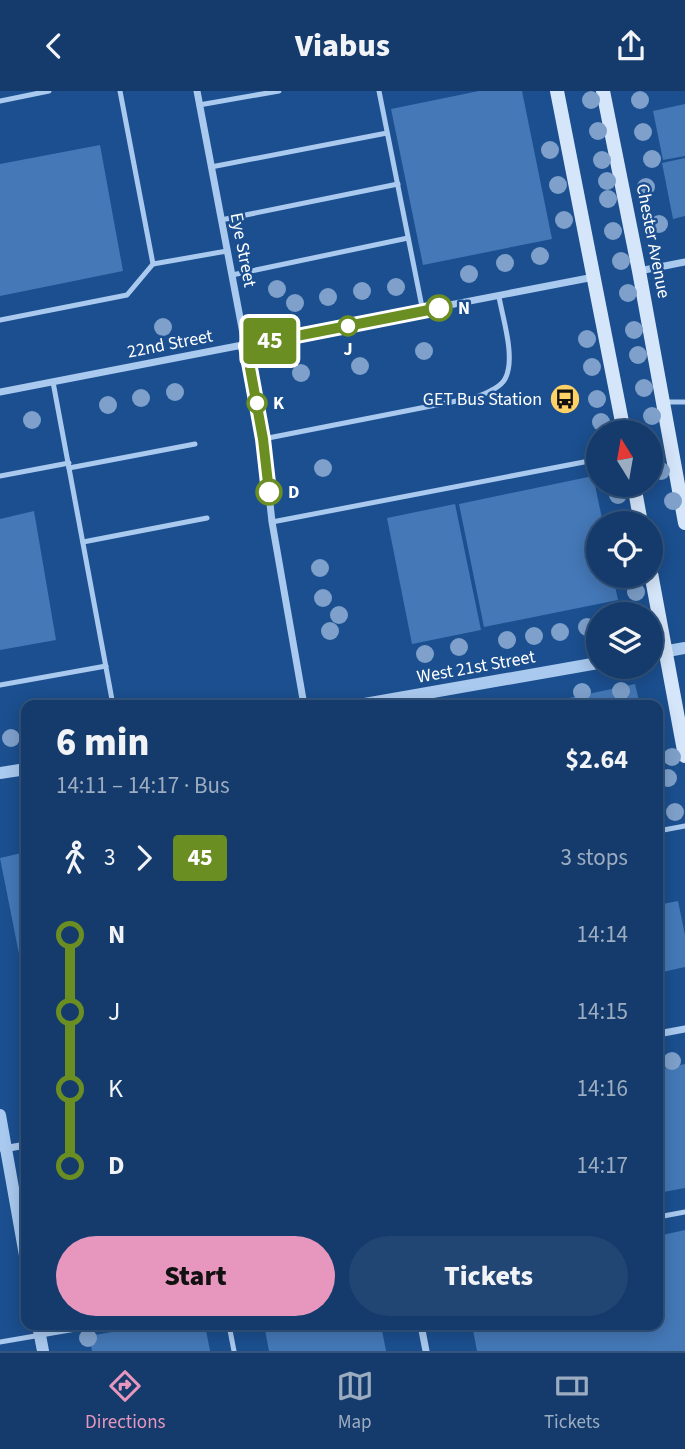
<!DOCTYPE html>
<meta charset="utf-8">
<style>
:root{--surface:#143b6b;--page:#214673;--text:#f1f3f6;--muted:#9dadc1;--line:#33557e;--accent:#e797bd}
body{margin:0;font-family:"Source Sans 3",sans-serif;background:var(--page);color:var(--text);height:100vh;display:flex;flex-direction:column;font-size:26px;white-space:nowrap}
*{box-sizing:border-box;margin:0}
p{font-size:23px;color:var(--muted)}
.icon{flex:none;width:38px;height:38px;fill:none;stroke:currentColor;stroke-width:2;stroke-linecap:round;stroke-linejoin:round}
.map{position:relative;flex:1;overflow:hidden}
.sheet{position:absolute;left:21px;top:609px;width:642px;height:630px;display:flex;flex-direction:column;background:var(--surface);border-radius:14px;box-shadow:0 4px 18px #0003,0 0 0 2px var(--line)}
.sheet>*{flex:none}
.badge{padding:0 14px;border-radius:5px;font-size:24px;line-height:46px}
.needle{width:46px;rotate:349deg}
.tools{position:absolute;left:586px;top:329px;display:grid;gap:14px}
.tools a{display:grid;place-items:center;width:77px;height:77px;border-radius:50%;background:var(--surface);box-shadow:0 4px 18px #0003,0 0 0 2px var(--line);font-size:35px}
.map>.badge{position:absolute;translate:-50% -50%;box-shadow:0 0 0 4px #fff}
.legs{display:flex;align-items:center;gap:10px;height:77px;padding:0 35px;font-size:23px}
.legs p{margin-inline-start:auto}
.overview{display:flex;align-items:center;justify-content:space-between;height:119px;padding:0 35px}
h1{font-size:38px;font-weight:800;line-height:52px}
.button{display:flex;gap:14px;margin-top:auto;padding:14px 35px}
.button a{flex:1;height:80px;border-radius:42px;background:var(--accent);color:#111;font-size:28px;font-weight:800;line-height:80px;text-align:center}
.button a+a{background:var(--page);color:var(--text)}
ul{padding:0 35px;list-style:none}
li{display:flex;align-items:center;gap:24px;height:77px;font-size:26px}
li i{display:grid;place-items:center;width:10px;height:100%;margin:0 9px;background:currentColor}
li i::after{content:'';width:18px;height:18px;margin:-9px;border:5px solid;border-radius:50%;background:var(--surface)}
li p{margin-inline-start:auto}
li:first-child i{background:linear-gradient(#0000 50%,currentColor 0)}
li:last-child i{background:linear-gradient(currentColor 50%,#0000 0)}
header{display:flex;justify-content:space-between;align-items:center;height:91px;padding:0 35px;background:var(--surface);font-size:32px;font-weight:800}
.dock{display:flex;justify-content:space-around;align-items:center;height:98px;border-top:2px solid var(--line);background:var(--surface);font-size:19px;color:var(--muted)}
.dock a{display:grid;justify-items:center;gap:4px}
.dock .current{color:var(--accent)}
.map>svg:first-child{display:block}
.building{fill:#4478b7}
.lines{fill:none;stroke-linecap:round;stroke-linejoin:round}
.service{stroke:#a9c9ee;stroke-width:5}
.minor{stroke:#a9c9ee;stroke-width:7}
.tertiary{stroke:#a9c9ee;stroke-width:12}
.secondary{stroke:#d6e6fa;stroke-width:14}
.tree{fill:#7ea0ca}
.line-1-casing{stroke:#fff;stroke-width:16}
.line-1{stroke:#6b8e23;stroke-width:10}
.stop-1-dot{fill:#fff;stroke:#6b8e23;stroke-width:3.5}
.labels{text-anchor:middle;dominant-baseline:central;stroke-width:5;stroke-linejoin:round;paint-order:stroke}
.street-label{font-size:18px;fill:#fff;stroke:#1b4f8f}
.stop-label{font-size:18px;font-weight:bold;fill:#fff;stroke:#1b4f8f;text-anchor:start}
.poi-label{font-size:18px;fill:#fff;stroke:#1b4f8f;text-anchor:end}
</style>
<header><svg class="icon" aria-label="back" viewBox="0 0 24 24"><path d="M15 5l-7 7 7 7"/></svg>Viabus<svg class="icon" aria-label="share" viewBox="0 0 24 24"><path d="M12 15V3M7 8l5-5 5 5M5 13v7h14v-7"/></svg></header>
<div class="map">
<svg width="685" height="1260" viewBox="0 0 685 1260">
<rect width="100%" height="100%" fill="#1b4f8f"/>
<g class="building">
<path d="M479,0H522L552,148L423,174L391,18Z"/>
<path d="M685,13V65L663,69L653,20Z"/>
<path d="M100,54L123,180L0,205V73Z"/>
<path d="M685,67V125L673,128L662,72Z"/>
<path d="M593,385L603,432H598V485H613L618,509L484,536L459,413Z"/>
<path d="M455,413L481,539L412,553L387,427Z"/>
<path d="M34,420L56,549L0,559V428Z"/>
<path d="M635,593L640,614H541V613Z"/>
<path d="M26,761V862L19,863L0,767Z"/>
<path d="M678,810L685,844V876L658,882V814Z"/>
<path d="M685,973V1097L658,1102V979Z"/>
<path d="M685,1139V1260H477L472,1234H658V1145Z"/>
<path d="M152,1234H205L210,1260H92L89,1245Z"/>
<path d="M264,1234H381L386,1260H269Z"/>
</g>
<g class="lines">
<g class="service">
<path d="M379,0L423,221"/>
<path d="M0,10L49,0"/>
<path d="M199,14L279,0"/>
<path d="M211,76L387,42"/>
<path d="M221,129L398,93"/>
<path d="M153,173L227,160"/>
<path d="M232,184L408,147"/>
<path d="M0,229L127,204L153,173L120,0"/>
<path d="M53,291L113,614"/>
<path d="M664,311H685"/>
<path d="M263,348L477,306C486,302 500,297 505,288C516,268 503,228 499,206"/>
<path d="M69,377L195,353"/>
<path d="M0,385L69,372"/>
<path d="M272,431L584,371L598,365"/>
<path d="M83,451L207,427"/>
<path d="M0,594L106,575"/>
<path d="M658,740L685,735"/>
<path d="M658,1126L685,1121"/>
<path d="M229,1234L234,1260"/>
<path d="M0,1251L99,1234"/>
</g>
<g class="minor">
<path d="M197,0L263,348L272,431L304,614"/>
<path d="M639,180L685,171"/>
<path d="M0,301L594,186"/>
<path d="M658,943L685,938"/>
<path d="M3,1058L26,1054"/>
<path d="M421,1234L426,1260"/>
</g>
<g class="tertiary">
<path d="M651,563L685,557"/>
<path d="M359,614L598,572"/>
<path d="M0,682L26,678"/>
<path d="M0,1024L26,1170"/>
<path d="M38,1234L43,1260"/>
</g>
<g class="secondary">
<path d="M557,0L624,341"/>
<path d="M603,0L639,180L685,432"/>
<path d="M634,394L641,432"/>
<path d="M651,482L685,665"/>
</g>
</g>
<g class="tree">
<circle cx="591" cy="9" r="9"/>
<circle cx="640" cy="9" r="9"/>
<circle cx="598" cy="40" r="9"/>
<circle cx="643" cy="41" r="9"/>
<circle cx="550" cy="59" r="9"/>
<circle cx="652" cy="68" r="9"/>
<circle cx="602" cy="69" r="9"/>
<circle cx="607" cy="90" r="9"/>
<circle cx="558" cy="94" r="9"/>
<circle cx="646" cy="96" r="9"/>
<circle cx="608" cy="108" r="9"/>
<circle cx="564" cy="129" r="9"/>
<circle cx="659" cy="133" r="9"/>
<circle cx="613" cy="140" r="9"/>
<circle cx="540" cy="165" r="9"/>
<circle cx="621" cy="170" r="9"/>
<circle cx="505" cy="172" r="9"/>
<circle cx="469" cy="183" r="9"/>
<circle cx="396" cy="196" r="9"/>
<circle cx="277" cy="198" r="9"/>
<circle cx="362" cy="200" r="9"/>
<circle cx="628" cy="202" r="9"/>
<circle cx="328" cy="206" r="9"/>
<circle cx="295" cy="212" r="9"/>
<circle cx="163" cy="236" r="9"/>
<circle cx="634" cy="239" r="9"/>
<circle cx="587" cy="248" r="9"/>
<circle cx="424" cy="260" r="9"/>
<circle cx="638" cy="264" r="9"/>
<circle cx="360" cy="275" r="9"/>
<circle cx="592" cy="276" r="9"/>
<circle cx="301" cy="282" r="9"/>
<circle cx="644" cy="297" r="9"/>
<circle cx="175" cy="301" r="9"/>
<circle cx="141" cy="307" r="9"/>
<circle cx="597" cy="308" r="9"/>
<circle cx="108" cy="314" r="9"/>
<circle cx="652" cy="325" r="9"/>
<circle cx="32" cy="329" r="9"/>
<circle cx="601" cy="331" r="9"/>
<circle cx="323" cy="377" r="9"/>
<circle cx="661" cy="380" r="9"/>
<circle cx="618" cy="404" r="9"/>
<circle cx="673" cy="410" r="9"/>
<circle cx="320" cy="477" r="9"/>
<circle cx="636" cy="501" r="9"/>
<circle cx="323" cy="507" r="9"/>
<circle cx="339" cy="524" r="9"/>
<circle cx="587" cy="536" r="9"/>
<circle cx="330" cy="540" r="9"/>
<circle cx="560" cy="541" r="9"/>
<circle cx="534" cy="545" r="9"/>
<circle cx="507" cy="549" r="9"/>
<circle cx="459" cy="556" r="9"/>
<circle cx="425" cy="563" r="9"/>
<circle cx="621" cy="600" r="9"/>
<circle cx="582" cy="601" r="9"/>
<circle cx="11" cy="647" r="9"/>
<circle cx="672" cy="666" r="9"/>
<circle cx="668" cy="687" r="9"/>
<circle cx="675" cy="721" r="9"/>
<circle cx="672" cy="970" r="9"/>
<circle cx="88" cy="1247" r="9"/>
</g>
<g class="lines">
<g class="line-1-casing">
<path id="line-1" d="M269,401L263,348L246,255L439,217"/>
</g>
<use href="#line-1" class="line-1"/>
</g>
<defs>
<g id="bus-disc" transform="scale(1.575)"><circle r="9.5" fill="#ffd166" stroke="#1b4f8f"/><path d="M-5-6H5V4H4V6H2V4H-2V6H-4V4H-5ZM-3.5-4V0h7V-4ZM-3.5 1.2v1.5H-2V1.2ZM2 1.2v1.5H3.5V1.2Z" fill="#111"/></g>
</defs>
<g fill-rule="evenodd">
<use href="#bus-disc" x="565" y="308"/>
</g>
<g class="stop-1-dot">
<circle cx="439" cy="217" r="12"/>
<circle cx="348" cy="235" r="9"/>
<circle cx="257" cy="312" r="9"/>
<circle cx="269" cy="401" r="12"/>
</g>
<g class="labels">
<g class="street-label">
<text transform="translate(653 150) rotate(79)">Chester Avenue</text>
<text transform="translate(243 159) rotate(79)">Eye Street</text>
<text transform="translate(170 253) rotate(-11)">22nd Street</text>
<text transform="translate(476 576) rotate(-10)">West 21st Street</text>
</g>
<g class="stop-label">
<text x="458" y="217">N</text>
<text x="348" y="258" text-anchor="middle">J</text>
<text x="273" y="312">K</text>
<text x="288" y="401">D</text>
</g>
<g class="poi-label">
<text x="542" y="308">GET Bus Station</text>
</g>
</g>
</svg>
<div class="tools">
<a><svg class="needle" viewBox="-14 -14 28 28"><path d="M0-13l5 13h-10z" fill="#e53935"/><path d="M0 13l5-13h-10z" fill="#9dadc1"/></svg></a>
<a><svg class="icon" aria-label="locate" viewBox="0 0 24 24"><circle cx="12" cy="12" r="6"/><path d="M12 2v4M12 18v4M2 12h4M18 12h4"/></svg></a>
<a><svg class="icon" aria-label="layers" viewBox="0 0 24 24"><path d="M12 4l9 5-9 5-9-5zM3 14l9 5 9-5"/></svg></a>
</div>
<b class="badge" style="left:270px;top:250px;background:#6b8e23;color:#fff">45</b>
<section class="sheet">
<div class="overview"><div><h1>6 min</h1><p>14:11 – 14:17 · Bus</p></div><b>$2.64</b></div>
<div class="legs"><svg class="icon" aria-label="walk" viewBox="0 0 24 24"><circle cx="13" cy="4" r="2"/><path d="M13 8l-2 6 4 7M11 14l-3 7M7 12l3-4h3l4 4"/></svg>3<svg class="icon" aria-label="forward" viewBox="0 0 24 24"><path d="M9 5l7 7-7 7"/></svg><b class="badge" style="background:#6b8e23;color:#fff">45</b><p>3 stops</p></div>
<ul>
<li><i style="color:#6b8e23"></i><b>N</b><p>14:14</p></li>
<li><i style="color:#6b8e23"></i><span>J</span><p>14:15</p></li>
<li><i style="color:#6b8e23"></i><span>K</span><p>14:16</p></li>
<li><i style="color:#6b8e23"></i><b>D</b><p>14:17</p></li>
</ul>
<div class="button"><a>Start</a><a>Tickets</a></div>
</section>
</div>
<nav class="dock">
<a class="current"><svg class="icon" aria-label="directions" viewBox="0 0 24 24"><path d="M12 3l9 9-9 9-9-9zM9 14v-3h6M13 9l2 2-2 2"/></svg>Directions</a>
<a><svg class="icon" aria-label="map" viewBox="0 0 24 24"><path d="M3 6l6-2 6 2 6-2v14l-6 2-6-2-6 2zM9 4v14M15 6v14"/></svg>Map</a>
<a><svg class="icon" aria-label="tickets" viewBox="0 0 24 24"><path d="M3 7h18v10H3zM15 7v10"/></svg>Tickets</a>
</nav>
